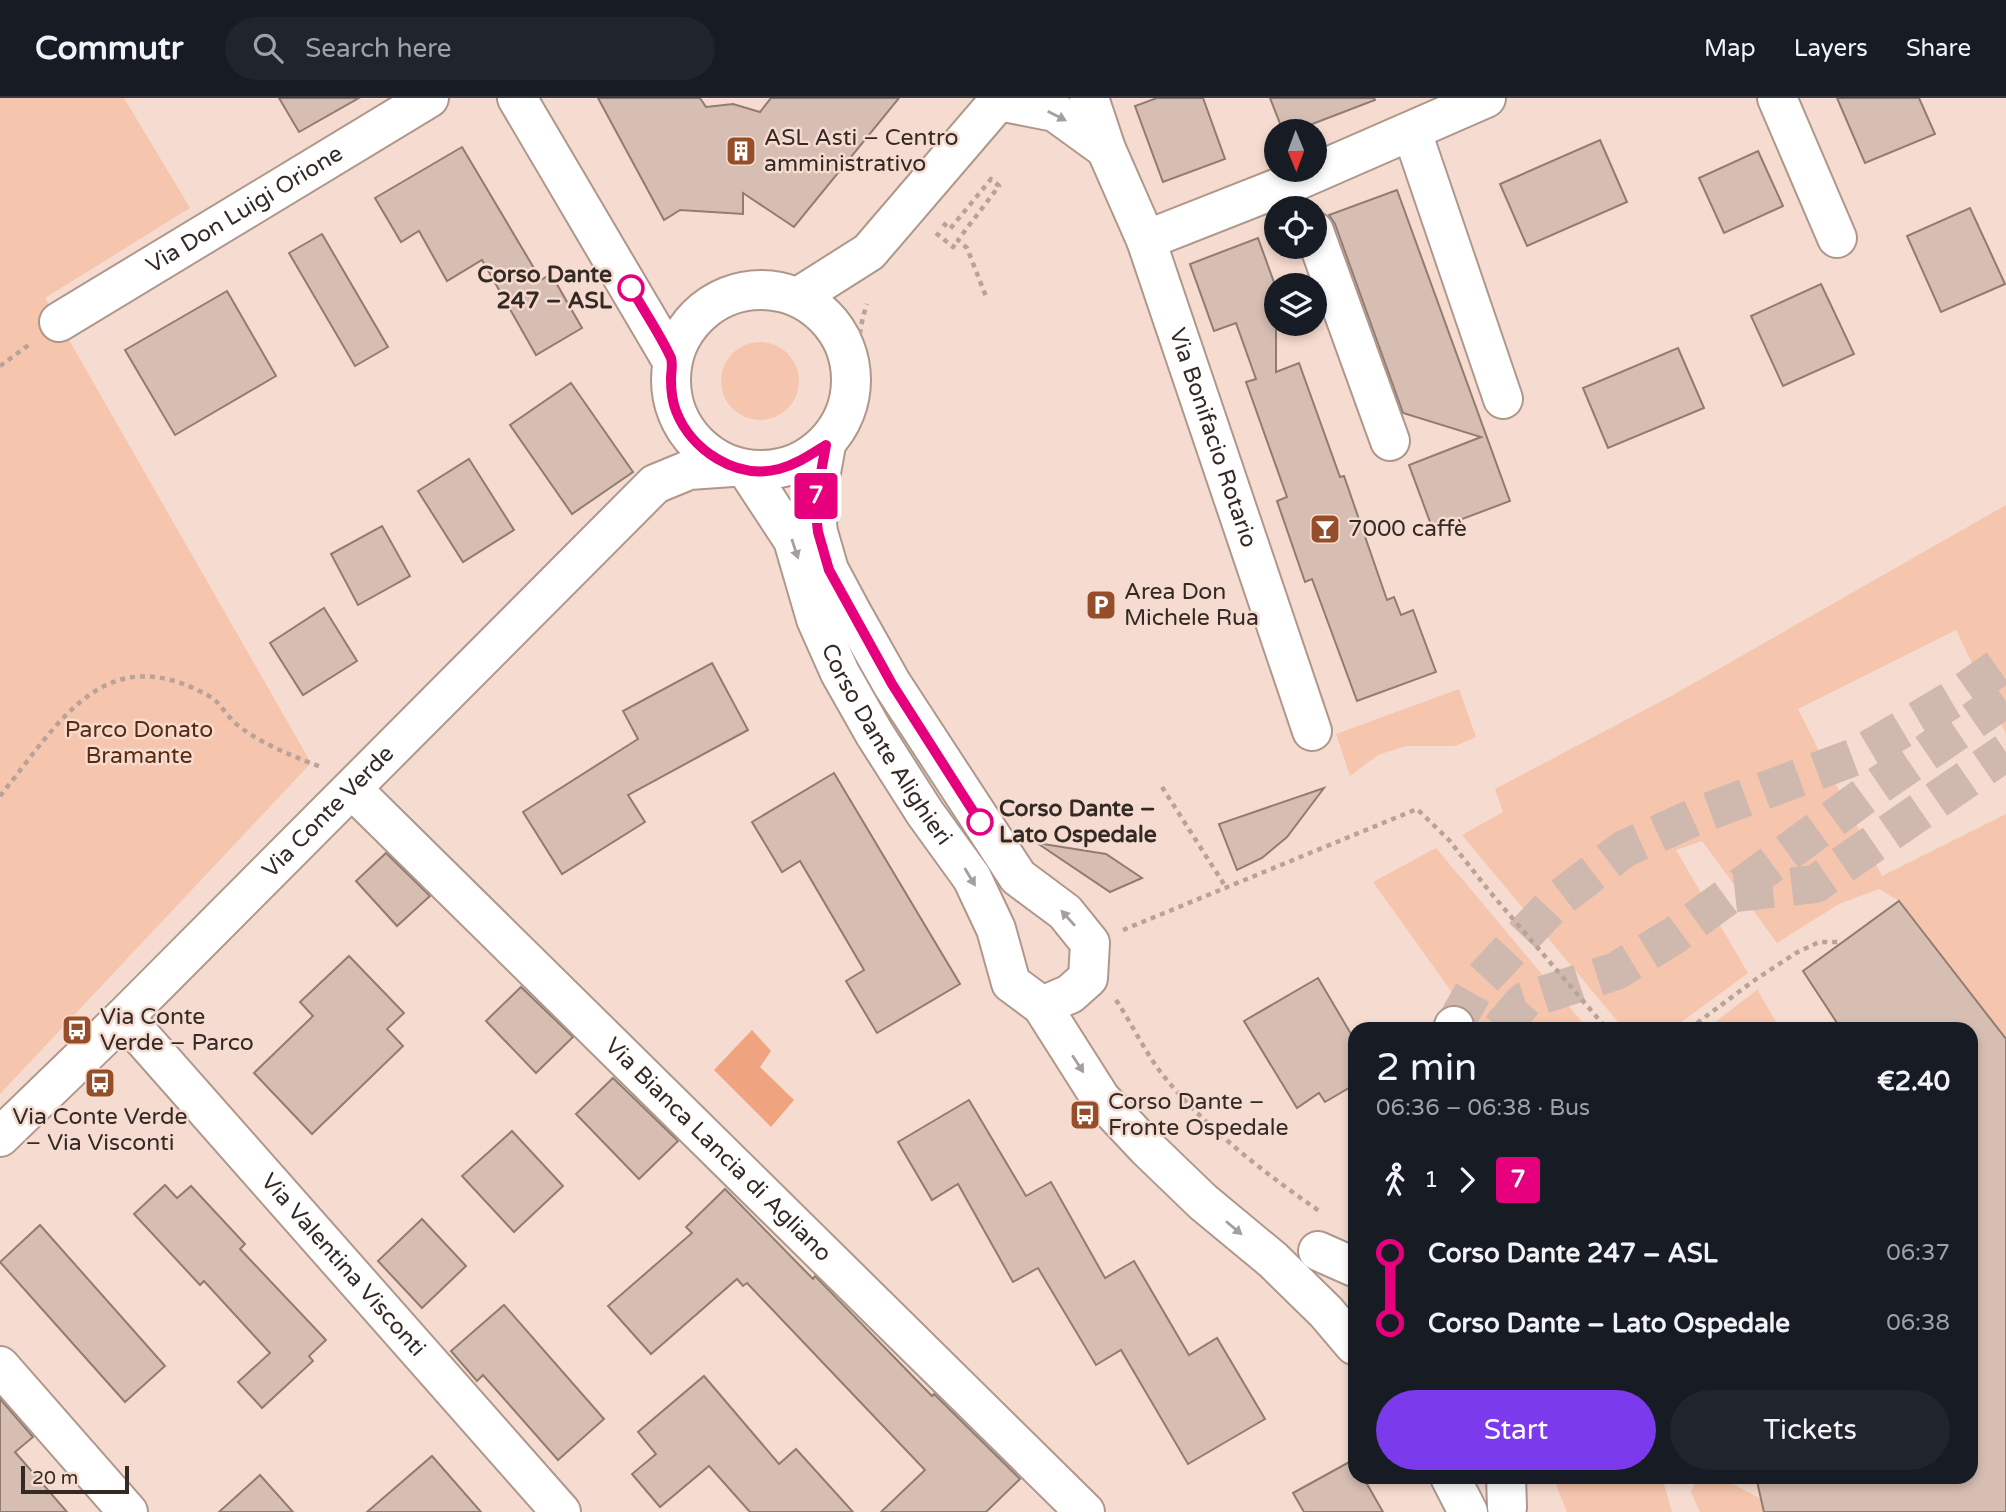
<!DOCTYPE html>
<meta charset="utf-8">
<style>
:root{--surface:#171b24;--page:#20242c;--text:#f1f3f6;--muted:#9ea1a6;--line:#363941;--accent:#7c3aed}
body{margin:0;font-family:"Varela Round",sans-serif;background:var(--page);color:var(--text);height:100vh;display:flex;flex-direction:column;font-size:26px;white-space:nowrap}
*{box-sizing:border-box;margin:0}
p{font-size:23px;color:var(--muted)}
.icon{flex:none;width:38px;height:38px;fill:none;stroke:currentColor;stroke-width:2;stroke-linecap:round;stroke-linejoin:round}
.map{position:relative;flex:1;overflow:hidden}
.details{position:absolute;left:1348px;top:924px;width:630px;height:462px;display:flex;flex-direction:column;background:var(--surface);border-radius:21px;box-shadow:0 4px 10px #0003}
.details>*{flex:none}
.badge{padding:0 14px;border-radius:5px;font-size:24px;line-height:46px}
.needle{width:46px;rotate:179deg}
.tools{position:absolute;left:1264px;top:21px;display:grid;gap:14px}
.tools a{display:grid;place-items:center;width:63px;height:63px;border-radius:50%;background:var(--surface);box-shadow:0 4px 10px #0003;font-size:35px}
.scale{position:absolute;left:21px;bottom:18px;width:108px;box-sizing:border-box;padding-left:7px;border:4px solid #342a25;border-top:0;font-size:19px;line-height:24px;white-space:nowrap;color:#342a25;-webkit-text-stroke:5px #f6dcd0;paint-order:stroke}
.map>.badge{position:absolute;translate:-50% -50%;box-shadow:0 0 0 4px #fff}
.legs{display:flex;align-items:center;gap:10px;height:77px;padding:0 28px;font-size:23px}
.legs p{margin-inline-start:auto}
.headline{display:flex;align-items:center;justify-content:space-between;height:119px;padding:0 28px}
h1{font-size:38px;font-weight:600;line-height:52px}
.button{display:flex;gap:14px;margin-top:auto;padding:14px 28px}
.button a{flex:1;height:80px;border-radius:42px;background:var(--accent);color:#fff;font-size:28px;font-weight:600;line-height:80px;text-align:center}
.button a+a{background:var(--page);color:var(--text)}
ul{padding:0 28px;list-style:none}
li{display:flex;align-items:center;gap:24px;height:70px;font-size:26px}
li i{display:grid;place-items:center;width:10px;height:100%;margin:0 9px;background:currentColor}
li i::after{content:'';width:18px;height:18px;margin:-9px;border:5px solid;border-radius:50%;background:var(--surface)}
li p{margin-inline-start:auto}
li:first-child i{background:linear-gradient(#0000 50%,currentColor 0)}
li:last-child i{background:linear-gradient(currentColor 50%,#0000 0)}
header{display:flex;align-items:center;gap:42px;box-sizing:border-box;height:98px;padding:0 35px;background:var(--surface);border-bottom:2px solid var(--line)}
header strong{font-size:33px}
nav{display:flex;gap:38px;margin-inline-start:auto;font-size:24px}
.search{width:490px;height:63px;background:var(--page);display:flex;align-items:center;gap:18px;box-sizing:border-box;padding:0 24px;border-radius:38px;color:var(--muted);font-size:26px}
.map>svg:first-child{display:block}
.green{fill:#f6c5ad}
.water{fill:#efa37e}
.building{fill:#d7beb2;stroke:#927b70;stroke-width:2}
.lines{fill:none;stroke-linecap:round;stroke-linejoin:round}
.minor-tunnel{stroke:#cfb8ae;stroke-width:38;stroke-dasharray:38 19;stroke-linecap:butt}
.minor-casing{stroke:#af978b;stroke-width:42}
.path{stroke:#b8a399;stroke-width:4.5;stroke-dasharray:5 5;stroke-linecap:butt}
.minor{stroke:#fff;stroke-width:38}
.oneway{fill:#a49f9d}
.line-1-casing{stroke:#fff;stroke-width:16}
.line-1{stroke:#e6007e;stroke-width:10}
.stop-1-dot{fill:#fff;stroke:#e6007e;stroke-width:3.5}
.labels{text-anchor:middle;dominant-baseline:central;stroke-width:5;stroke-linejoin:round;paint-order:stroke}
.poi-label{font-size:23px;fill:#342a25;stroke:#f6dcd0;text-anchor:start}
.street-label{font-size:23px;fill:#342a25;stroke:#f6dcd0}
.stop-label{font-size:23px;font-weight:bold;fill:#342a25;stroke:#f6dcd0;text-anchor:end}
.park-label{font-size:23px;fill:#5b2b11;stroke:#f6dcd0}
</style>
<header>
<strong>Commutr</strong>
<div class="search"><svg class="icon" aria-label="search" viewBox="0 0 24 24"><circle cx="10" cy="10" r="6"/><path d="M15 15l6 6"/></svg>Search here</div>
<nav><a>Map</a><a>Layers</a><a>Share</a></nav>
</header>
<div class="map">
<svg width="2006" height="1414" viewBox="0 0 2006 1414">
<rect width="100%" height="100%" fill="#f6dcd0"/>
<g class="green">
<path d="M0,0H124L190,110L45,200L311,665L0,996Z"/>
<circle cx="760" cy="283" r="39"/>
<path d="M2006,407V636L1956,532L1798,611L1882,778L2006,716V941L1899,803L1879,791L1839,806L1777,845L1702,743L1676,752L1748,875L1672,931H1624L1462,737L1503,714L1495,691L1673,597Z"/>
<path d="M1459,591L1476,639L1455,648H1406L1378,657L1350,678L1336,636Z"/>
<path d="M1436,750L1588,931H1478L1373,784Z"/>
<path d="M1757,891L1780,931H1706L1757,892Z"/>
<path d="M1553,1379H1662L1672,1414H1567Z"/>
<path d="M1697,1379H1725L1729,1384L1761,1401L1764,1414H1700L1691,1394Z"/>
</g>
<path class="water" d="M752,932L771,953L760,969L794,1002L771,1029L714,972Z"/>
<g class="building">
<path d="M279,0H359L299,34Z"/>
<path d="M598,0H700L706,9L733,6L760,14L771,0H899L794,129L743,95V116L680,112L664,122Z"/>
<path d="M1157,0H1203L1225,61L1163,84L1135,8Z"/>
<path d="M1270,0H1374L1375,2L1294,33H1283Z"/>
<path d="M1837,0H1919L1935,36L1865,65Z"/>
<path d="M1600,42L1627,104L1527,148L1500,86Z"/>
<path d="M462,49L541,182L551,176L582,230L536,257L482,162L447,183L419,133L401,144L375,100Z"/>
<path d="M1758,53L1783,108L1724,135L1699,80Z"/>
<path d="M1397,92L1510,403L1433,432L1409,367L1481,339L1403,315L1335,126L1329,117Z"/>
<path d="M1970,110L2005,186L1941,214L1907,138Z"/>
<path d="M322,136L388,249L355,268L289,155Z"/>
<path d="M1258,140L1276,190V274L1299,265L1340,379L1344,378L1387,502L1394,499L1401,517L1413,512L1436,574L1357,603L1312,481L1305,484L1277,403L1287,399L1246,284L1256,281L1236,225L1214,233L1190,166Z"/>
<path d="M1821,186L1854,256L1783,288L1751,218Z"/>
<path d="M227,193L276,278L175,337L125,252Z"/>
<path d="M1678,250L1704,310L1608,350L1583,290Z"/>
<path d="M571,285L633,374L572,416L510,327Z"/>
<path d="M469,361L514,432L463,464L418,393Z"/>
<path d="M382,428L410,478L358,507L331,456Z"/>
<path d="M324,510L357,563L303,597L270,545Z"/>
<path d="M712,565L748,632L628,697L645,724L562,776L523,714L638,641L623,613Z"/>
<path d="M834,675L960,886L877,935L846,883L864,872L800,763L782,774L752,724Z"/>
<path d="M1324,690L1287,739L1262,760L1237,772L1219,726Z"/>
<path d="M1037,745L1106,756L1142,780L1110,794Z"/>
<path d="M386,755L430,798L397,828L356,783Z"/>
<path d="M1899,803L2006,941V1414H1764L1756,1379H1970V931H1841L1803,873Z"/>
<path d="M349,858L404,915L387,931L403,948L312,1036L254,975L313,918L300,904Z"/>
<path d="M1318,880L1354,941V987L1325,1004L1319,995L1297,1010L1244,923Z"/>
<path d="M521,889L573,939L536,975L486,923Z"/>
<path d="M613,980L678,1043L639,1081L576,1016Z"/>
<path d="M969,1002L1026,1098L1051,1084L1105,1180L1134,1163L1189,1257L1217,1240L1265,1321L1188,1366L1121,1252L1096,1267L1038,1170L1013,1184L958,1086L932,1102L898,1044Z"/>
<path d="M512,1033L563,1088L514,1134L462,1078Z"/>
<path d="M165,1087L177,1100L191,1088L245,1146L240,1151L326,1242L309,1258L313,1263L262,1310L238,1284L270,1255L204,1183L200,1187L134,1116Z"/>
<path d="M725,1091L813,1181L815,1178L932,1298L934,1296L1020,1381L986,1414H881L925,1372L747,1185L743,1188L737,1181L651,1256L608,1208L692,1135L686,1129Z"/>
<path d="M422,1121L466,1168L422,1210L378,1163Z"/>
<path d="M40,1127L165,1268L125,1304L0,1164Z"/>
<path d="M504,1207L604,1321L558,1362L483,1277L477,1283L451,1253Z"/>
<path d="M704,1278L779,1366L796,1351L853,1414H750L709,1368L660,1409L632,1376L656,1356L638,1334Z"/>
<path d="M0,1301L33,1339L15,1354L67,1414H0Z"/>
<path d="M432,1358L481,1414H367Z"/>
<path d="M1353,1362L1354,1379H1363L1383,1414H1304L1293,1395Z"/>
<path d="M260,1377L293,1414H219Z"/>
</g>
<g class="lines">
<g class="minor-tunnel">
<path d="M1735,795L1815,786L2006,654"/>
<path d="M1454,928L1477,887L1556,803L1624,751L1699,717L1857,658L1955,600L2006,564"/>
<path d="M1500,931L1524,903L1616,873L1675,837L1879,687L2006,600"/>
</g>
<g class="minor-casing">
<g id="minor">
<path d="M517,0L672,263"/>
<path id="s1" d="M1089,0L1106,51L1146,142L1312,633"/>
<path d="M1777,0L1837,140"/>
<path d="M999,3L1055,14L1106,51"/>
<path d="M1412,34L1503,301"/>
<path d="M1314,133L1390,343"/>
<path d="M1146,142L1296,83L1486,0"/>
<circle cx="761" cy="282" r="90"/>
<path d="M798,199L869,154L1001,0"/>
<path id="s2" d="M59,224L429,0"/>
<path d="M826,347L815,407L818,434L829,472L852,515L892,586L1018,779L1065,814L1090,845L1088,880L1070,896L1042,908"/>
<path id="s3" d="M747,372L793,442L816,521L840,575L874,635L925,715L972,780L996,831L1011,885L1042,908L1101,1001L1148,1051L1203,1104L1273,1162L1326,1214L1354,1247"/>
<path id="s4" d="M352,691L1085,1414"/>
<path id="s5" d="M124,919L561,1414"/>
<path d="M1453,931L1454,928"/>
<path id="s6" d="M0,1039L124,919L655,386L689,372L732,369"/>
<path d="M1318,1153L1354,1169"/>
<path d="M0,1268L128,1414"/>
<path d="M1450,1379L1468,1414"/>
<path d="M1506,1379L1507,1409"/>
</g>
</g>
<g class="path">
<path d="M943,125L950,131L991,81L999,88L958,142L967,150L987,201"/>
<path d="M936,135L953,149L958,142"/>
<path d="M0,268L30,246"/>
<path d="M857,325C866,307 861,286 859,266C858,245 860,226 867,206"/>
<path d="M1162,689L1227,791"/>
<path d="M0,698C59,625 104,539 209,598C220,604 226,617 235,625C261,646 290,657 321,669"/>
<path d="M1123,832L1417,711L1449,742L1490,794L1607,931"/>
<path d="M1116,902C1132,926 1145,954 1162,976C1205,1030 1266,1076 1322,1115"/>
<path d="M1689,931L1752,884L1796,855L1819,844H1842"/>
</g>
<use href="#minor" class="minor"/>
</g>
<defs><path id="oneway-solid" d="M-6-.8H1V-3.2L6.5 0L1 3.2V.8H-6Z" transform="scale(1.75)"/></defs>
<g class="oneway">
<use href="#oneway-solid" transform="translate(1057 18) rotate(27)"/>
<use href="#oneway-solid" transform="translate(795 451) rotate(72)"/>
<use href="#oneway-solid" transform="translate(970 779) rotate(59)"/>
<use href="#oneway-solid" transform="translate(1068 820) rotate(-132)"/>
<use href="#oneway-solid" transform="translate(1078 966) rotate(57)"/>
<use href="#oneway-solid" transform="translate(1234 1130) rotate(40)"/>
</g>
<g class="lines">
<g class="line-1-casing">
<path id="line-1" d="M631,190C644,213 660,236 671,260C673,266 671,274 671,281C671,292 672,303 676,313C691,352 736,382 779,371C797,366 810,357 826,347L815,407L818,434L829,472L892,586L980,724"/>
</g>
<use href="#line-1" class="line-1"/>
</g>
<defs>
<g id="building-square" transform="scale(1.575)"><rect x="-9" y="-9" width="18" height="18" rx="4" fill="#954e29" stroke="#f6dcd0"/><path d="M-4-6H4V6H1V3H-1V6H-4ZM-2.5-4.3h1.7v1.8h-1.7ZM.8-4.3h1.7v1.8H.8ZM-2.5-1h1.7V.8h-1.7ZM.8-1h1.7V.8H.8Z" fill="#fff"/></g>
<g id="bar-square" transform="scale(1.575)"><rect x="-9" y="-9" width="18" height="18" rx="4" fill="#954e29" stroke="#f6dcd0"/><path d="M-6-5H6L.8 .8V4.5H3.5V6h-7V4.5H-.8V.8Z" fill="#fff"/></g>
<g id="parking-square" transform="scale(1.575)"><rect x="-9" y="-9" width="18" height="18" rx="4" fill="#954e29" stroke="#f6dcd0"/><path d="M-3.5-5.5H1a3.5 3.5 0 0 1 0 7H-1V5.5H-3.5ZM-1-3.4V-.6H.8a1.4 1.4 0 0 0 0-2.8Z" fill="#fff"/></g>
<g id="bus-square" transform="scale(1.575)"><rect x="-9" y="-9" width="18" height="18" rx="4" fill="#954e29" stroke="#f6dcd0"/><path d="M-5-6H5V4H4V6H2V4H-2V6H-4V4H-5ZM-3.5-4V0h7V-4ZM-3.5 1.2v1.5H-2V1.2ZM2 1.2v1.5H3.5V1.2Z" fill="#fff"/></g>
</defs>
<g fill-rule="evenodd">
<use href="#building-square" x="741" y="53"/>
<use href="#bar-square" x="1325" y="431"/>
<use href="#parking-square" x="1101" y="507"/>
<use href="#bus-square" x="77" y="932"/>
<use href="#bus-square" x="100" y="985"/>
<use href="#bus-square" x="1085" y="1017"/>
</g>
<g class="stop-1-dot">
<circle cx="631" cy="190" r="12"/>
<circle cx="980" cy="724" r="12"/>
</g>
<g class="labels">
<g class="poi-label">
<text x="764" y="40">ASL Asti – Centro<tspan x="764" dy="26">amministrativo</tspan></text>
<text x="1348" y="431">7000 caffè</text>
<text x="1124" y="494">Area Don<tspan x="1124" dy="26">Michele Rua</tspan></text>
<text x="100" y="919">Via Conte<tspan x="100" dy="26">Verde – Parco</tspan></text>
<text x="1108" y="1004">Corso Dante –<tspan x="1108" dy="26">Fronte Ospedale</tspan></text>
<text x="100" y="1019" text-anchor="middle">Via Conte Verde<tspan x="100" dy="26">– Via Visconti</tspan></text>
</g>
<g class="street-label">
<text stroke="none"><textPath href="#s2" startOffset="217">Via Don Luigi Orione</textPath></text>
<text stroke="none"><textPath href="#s1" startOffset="362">Via Bonifacio Rotario</textPath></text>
<text stroke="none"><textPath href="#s3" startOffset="310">Corso Dante Alighieri</textPath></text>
<text stroke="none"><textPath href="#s6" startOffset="462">Via Conte Verde</textPath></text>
<text stroke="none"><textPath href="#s4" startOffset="514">Via Bianca Lancia di Agliano</textPath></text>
<text stroke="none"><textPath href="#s5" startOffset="331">Via Valentina Visconti</textPath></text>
</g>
<g class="stop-label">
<text x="612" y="177">Corso Dante<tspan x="612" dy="26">247 – ASL</tspan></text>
<text x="999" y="711" text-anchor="start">Corso Dante –<tspan x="999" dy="26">Lato Ospedale</tspan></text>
</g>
<g class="park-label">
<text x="139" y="632">Parco Donato<tspan x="139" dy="26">Bramante</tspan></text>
</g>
</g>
</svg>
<div class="tools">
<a><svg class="needle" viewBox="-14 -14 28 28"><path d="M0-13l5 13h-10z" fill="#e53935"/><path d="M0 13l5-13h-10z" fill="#9ea1a6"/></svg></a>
<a><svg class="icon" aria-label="locate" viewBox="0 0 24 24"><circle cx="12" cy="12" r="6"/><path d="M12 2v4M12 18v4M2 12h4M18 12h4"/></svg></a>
<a><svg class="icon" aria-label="layers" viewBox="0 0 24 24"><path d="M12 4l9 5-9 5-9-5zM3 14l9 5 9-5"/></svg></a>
</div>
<div class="scale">20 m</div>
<b class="badge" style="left:816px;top:398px;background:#e6007e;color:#fff">7</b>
<section class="details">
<div class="headline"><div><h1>2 min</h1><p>06:36 – 06:38 · Bus</p></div><b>€2.40</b></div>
<div class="legs"><svg class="icon" aria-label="walk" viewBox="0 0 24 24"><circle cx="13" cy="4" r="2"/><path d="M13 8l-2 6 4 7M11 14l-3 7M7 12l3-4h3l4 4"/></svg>1<svg class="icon" aria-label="forward" viewBox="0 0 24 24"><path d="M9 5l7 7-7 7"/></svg><b class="badge" style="background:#e6007e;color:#fff">7</b></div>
<ul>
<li><i style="color:#e6007e"></i><b>Corso Dante 247 – ASL</b><p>06:37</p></li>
<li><i style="color:#e6007e"></i><b>Corso Dante – Lato Ospedale</b><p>06:38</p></li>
</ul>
<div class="button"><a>Start</a><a>Tickets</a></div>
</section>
</div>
